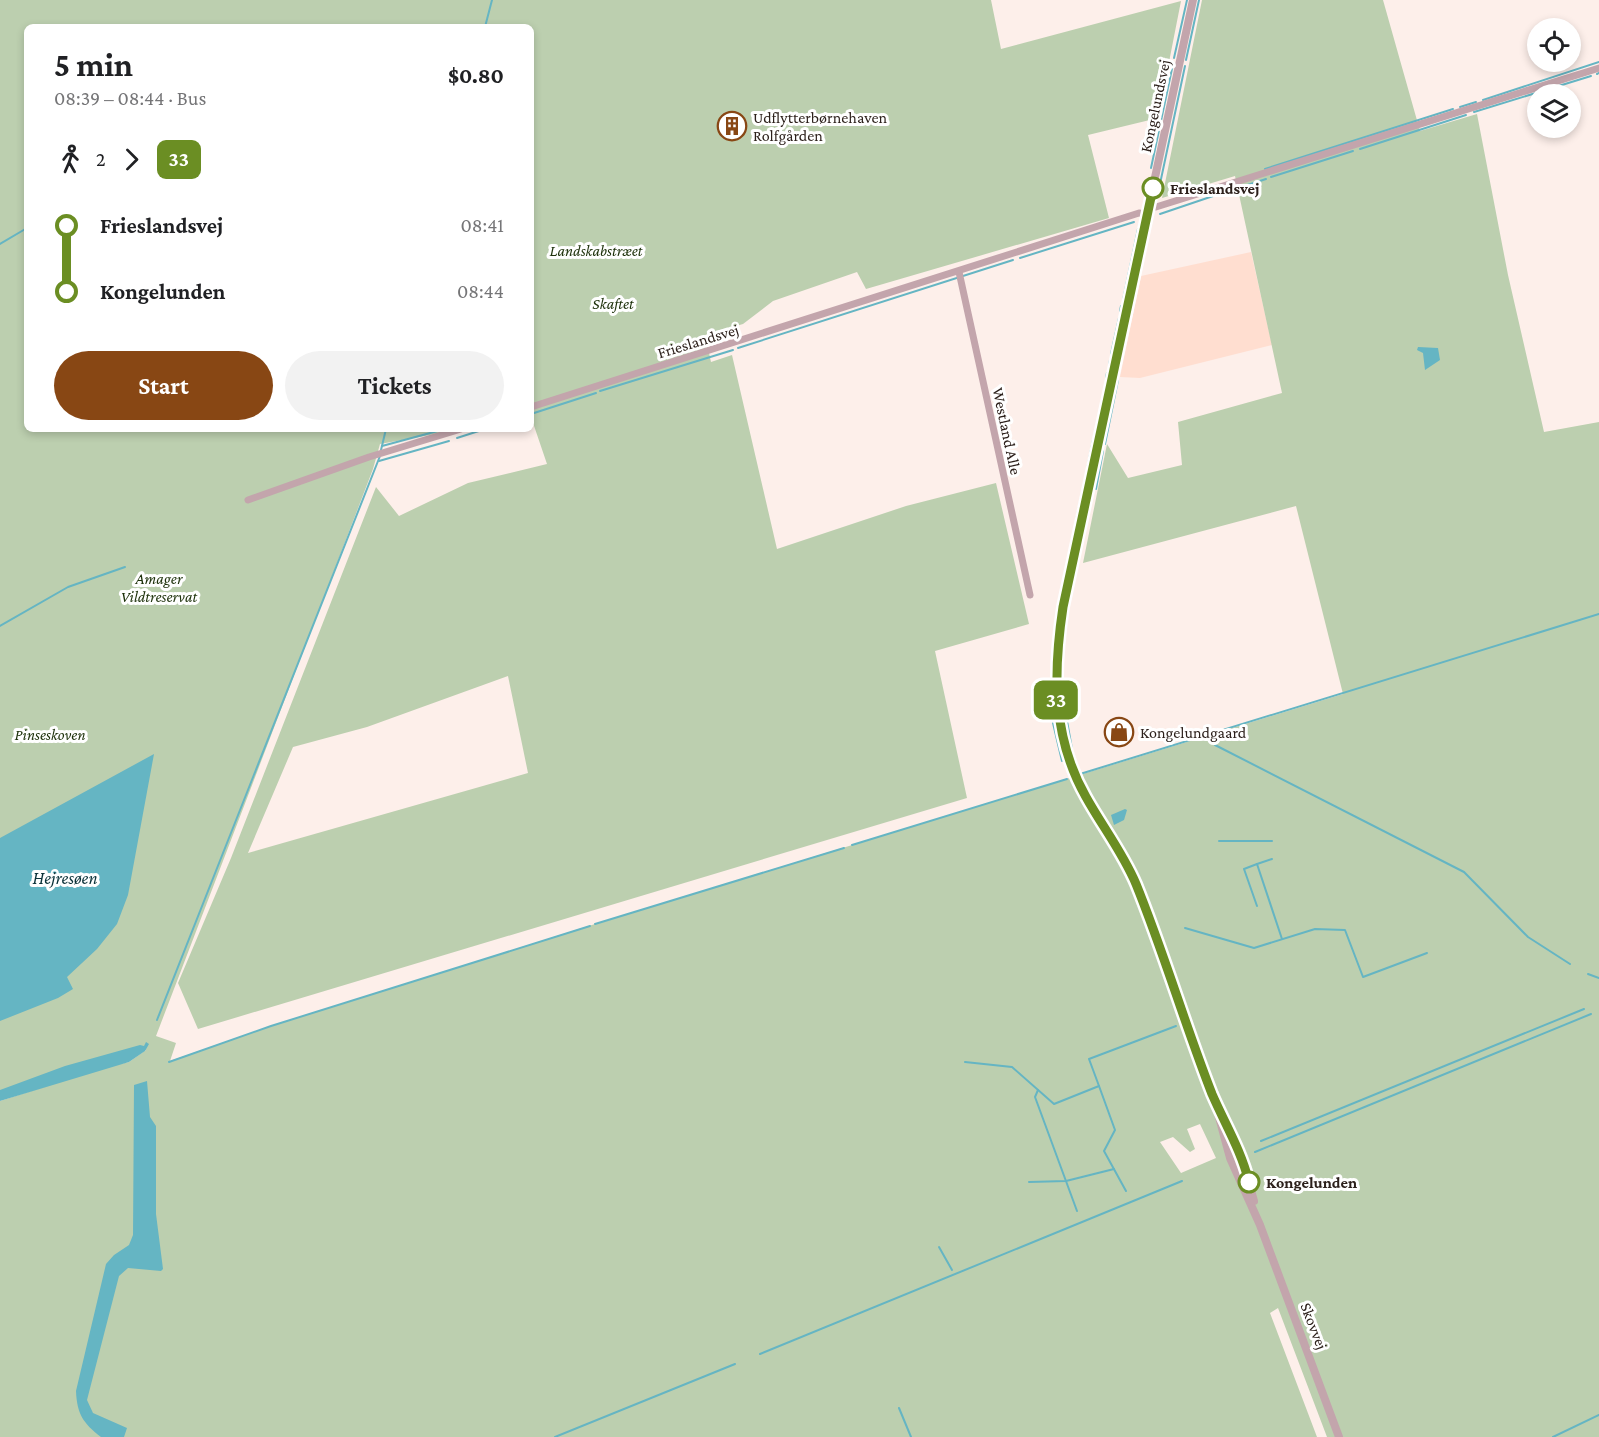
<!DOCTYPE html>
<meta charset="utf-8">
<style>
:root{--surface:#fff;--page:#f2f2f2;--text:#202124;--muted:#757577;--accent:#884714}
body{margin:0;font-family:"Crimson Pro",serif;background:var(--page);color:var(--text);height:100vh;display:flex;flex-direction:column;font-size:22px;white-space:nowrap}
*{box-sizing:border-box;margin:0}
p{font-size:20px;color:var(--muted)}
.icon{flex:none;width:33px;height:33px;fill:none;stroke:currentColor;stroke-width:2;stroke-linecap:round;stroke-linejoin:round}
.map{position:relative;flex:1;overflow:hidden}
.drawer{position:absolute;left:24px;top:24px;width:510px;height:408px;display:flex;flex-direction:column;background:var(--surface);border-radius:9px;box-shadow:0 3px 9px #0003}
.drawer>*{flex:none}
.badge{padding:0 12px;border-radius:9px;font-size:21px;line-height:39px}
.fabs{position:absolute;left:1527px;top:18px;display:grid;gap:12px}
.fabs a{display:grid;place-items:center;width:54px;height:54px;border-radius:50%;background:var(--surface);box-shadow:0 3px 9px #0003;font-size:30px}
.map>.badge{position:absolute;translate:-50% -50%;box-shadow:0 0 0 3px #fff}
.legs{display:flex;align-items:center;gap:9px;height:66px;padding:0 30px;font-size:20px}
.legs p{margin-inline-start:auto}
.headline{display:flex;align-items:center;justify-content:space-between;height:102px;padding:0 30px}
h1{font-size:33px;font-weight:700;line-height:45px}
.action{display:flex;gap:12px;margin-top:auto;padding:12px 30px}
.action a{flex:1;height:69px;border-radius:36px;background:var(--accent);color:#fff;font-size:24px;font-weight:700;line-height:69px;text-align:center}
.action a+a{background:var(--page);color:var(--text)}
ul{padding:0 30px;list-style:none}
li{display:flex;align-items:center;gap:21px;height:66px;font-size:22px}
li i{display:grid;place-items:center;width:9px;height:100%;margin:0 8px;background:currentColor}
li i::after{content:'';width:15px;height:15px;margin:-8px;border:4px solid;border-radius:50%;background:var(--surface)}
li p{margin-inline-start:auto}
li:first-child i{background:linear-gradient(#0000 50%,currentColor 0)}
li:last-child i{background:linear-gradient(currentColor 50%,#0000 0)}
.map>svg:first-child{display:block}
.built{fill:#ffded0}
.green{fill:#bccfaf;fill-rule:evenodd}
.water{fill:#65b5c3}
.lines{fill:none;stroke-linecap:round;stroke-linejoin:round}
.stream{stroke:#65b5c3;stroke-width:2}
.minor{stroke:#c3a5ac;stroke-width:7}
.tertiary{stroke:#c3a5ac;stroke-width:8}
.line-1-casing{stroke:#fff;stroke-width:14}
.line-1{stroke:#6b8e23;stroke-width:9}
.stop-1-dot{fill:#fff;stroke:#6b8e23;stroke-width:3}
.labels{text-anchor:middle;dominant-baseline:central;stroke-width:6;stroke-linejoin:round;paint-order:stroke}
.street-label{font-size:16px;fill:#2c201b;stroke:#fff}
.poi-label{font-size:16px;fill:#2c201b;stroke:#fff;text-anchor:start}
.stop-label{font-size:16px;font-weight:bold;fill:#2c201b;stroke:#fff;text-anchor:start}
.park-label{font-size:16px;font-style:italic;fill:#1d310a;stroke:#fff}
.water-label{font-size:18px;font-style:italic;fill:#0b3239;stroke:#fff}
</style>
<div class="map">
<svg width="1599" height="1437" viewBox="0 0 1599 1437">
<rect width="100%" height="100%" fill="#fdefea"/>
<path class="built" d="M1251,252L1272,345L1140,378L1120,377L1141,276Z"/>
<path class="green" d="M0,0H991L1001,49L1181,1L1158,118L1088,135L1109,218L866,289L857,272L773,301L743,324L705,335L711,362L732,355L777,549L906,506L996,483L1029,624L935,651L967,798L198,1029L178,983L231,858L376,487L399,516L468,483L547,464L531,417V27H27V429H463L380,444L373,469L156,1036L176,1043L170,1061L271,1026L595,924L1343,694L1296,506L1083,563L1107,444L1128,478L1182,465L1178,422L1282,393L1235,176L1162,198L1202,0H1383L1420,131L1477,114L1508,275L1544,432L1599,422V1437H1327L1278,1308L1270,1313L1317,1437H0V1101L106,1067L129,1062L146,1050L0,1099ZM508,676L528,773L248,853L293,747L367,727ZM1200,1124L1216,1158L1181,1173L1160,1142L1173,1137L1190,1152L1195,1149L1187,1129Z"/>
<g class="water">
<path d="M1418,347L1438,348L1440,360L1425,370L1423,353L1417,350Z"/>
<path d="M154,754L128,895L117,924L97,949L67,977L73,989L58,998L0,1021V838Z"/>
<path d="M1125,809L1127,810L1124,820L1114,825L1111,815Z"/>
<path d="M146,1042L149,1044L145,1051L129,1062L0,1101V1090L65,1066L140,1045L144,1046Z"/>
<path d="M147,1081L150,1117L156,1126V1214L163,1269L161,1271L128,1268L119,1276L87,1400L93,1413L127,1428L124,1437H101C83,1423 77,1414 76,1391L106,1264L114,1255L129,1245L133,1235L134,1085Z"/>
</g>
<g class="lines">
<g class="stream">
<path d="M485,27L492,0"/>
<path d="M1174,58L1187,0"/>
<path d="M1186,60L1199,0"/>
<path d="M1597,74L1599,73"/>
<path d="M1483,100L1599,62"/>
<path d="M1460,107L1476,102"/>
<path d="M1474,112L1591,76"/>
<path d="M1360,149L1466,115"/>
<path d="M1151,168L1173,64"/>
<path d="M1265,169L1453,109"/>
<path d="M1271,177L1353,151"/>
<path d="M1229,191L1266,179"/>
<path d="M1157,198L1185,66"/>
<path d="M1160,214L1222,193"/>
<path d="M0,244L27,228"/>
<path d="M1020,258L1134,222"/>
<path d="M1123,300L1138,229"/>
<path d="M1120,311L1121,306"/>
<path d="M738,348L1013,260"/>
<path d="M1111,354L1119,318"/>
<path d="M1109,366L1110,360"/>
<path d="M1106,378L1107,373"/>
<path d="M600,391L733,350"/>
<path d="M531,414L596,393"/>
<path d="M1096,428L1100,411"/>
<path d="M457,438L485,429"/>
<path d="M1105,444L1118,380"/>
<path d="M382,446L445,429"/>
<path d="M381,450L386,429"/>
<path d="M379,461L449,441"/>
<path d="M1087,469L1093,440"/>
<path d="M1096,489L1103,451"/>
<path d="M1076,520L1085,480"/>
<path d="M0,626L68,587L125,567"/>
<path d="M1048,684L1051,716"/>
<path d="M1062,693L1072,749"/>
<path d="M1053,723L1062,761"/>
<path d="M1215,745L1464,872L1528,937L1570,964"/>
<path d="M1080,774L1599,614"/>
<path d="M1219,841H1272"/>
<path d="M852,845L1067,779"/>
<path d="M1257,864L1272,859"/>
<path d="M1257,906L1244,869L1257,864L1282,939"/>
<path d="M595,924L844,848"/>
<path d="M1185,928L1254,948L1315,929L1345,930L1363,977L1427,953"/>
<path d="M1588,974L1599,978"/>
<path d="M157,1020L380,456"/>
<path d="M169,1062L271,1026L590,926"/>
<path d="M965,1062L1012,1067L1054,1104L1099,1086L1089,1059L1176,1026"/>
<path d="M1099,1086L1115,1130L1104,1151L1126,1191"/>
<path d="M1038,1090L1035,1097L1077,1211"/>
<path d="M1261,1141L1584,1009"/>
<path d="M1255,1152L1591,1014"/>
<path d="M1029,1182L1066,1181L1114,1169"/>
<path d="M939,1247L952,1270"/>
<path d="M760,1354L1182,1181"/>
<path d="M899,1408L911,1437"/>
<path d="M555,1437L735,1364"/>
<path d="M1553,1437L1599,1415"/>
</g>
<g class="minor">
<path d="M1149,206L1156,207L1599,68"/>
<path d="M959,272L1030,595"/>
<path d="M531,407L1139,213L1147,214"/>
<path d="M248,500L369,457L461,429"/>
</g>
<g class="tertiary">
<path d="M1193,0L1063,607L1055,677L1062,738L1072,766L1085,795L1135,883L1213,1095L1230,1158L1260,1225L1339,1437"/>
<path d="M1222,1115L1241,1154L1254,1201"/>
</g>
</g>
<g class="lines">
<g class="line-1-casing">
<path id="line-1" d="M1153,188L1063,607C1053,673 1052,737 1086,797C1102,826 1123,853 1136,884C1164,953 1185,1025 1212,1094C1225,1124 1241,1150 1249,1182"/>
</g>
<use href="#line-1" class="line-1"/>
</g>
<defs>
<g id="building-ring" transform="scale(1.5)"><circle r="9.5" fill="#fff" stroke="#884714" stroke-width="1.5"/><path d="M-4-6H4V6H1V3H-1V6H-4ZM-2.5-4.3h1.7v1.8h-1.7ZM.8-4.3h1.7v1.8H.8ZM-2.5-1h1.7V.8h-1.7ZM.8-1h1.7V.8H.8Z" fill="#884714"/></g>
<g id="shop-ring" transform="scale(1.5)"><circle r="9.5" fill="#fff" stroke="#884714" stroke-width="1.5"/><path d="M-5-2.5h2.3a2.7 3.5 0 0 1 5.4 0H5L5.5 6h-11ZM-1.5-2.5h3a1.5 2.3 0 0 0-3 0Z" fill="#884714"/></g>
</defs>
<g fill-rule="evenodd">
<use href="#building-ring" x="732" y="126"/>
<use href="#shop-ring" x="1119" y="732"/>
</g>
<g class="stop-1-dot">
<circle cx="1153" cy="188" r="10"/>
<circle cx="1249" cy="1182" r="10"/>
</g>
<g class="labels">
<g class="street-label">
<text transform="translate(1155 106) rotate(-78)">Kongelundsvej</text>
<text transform="translate(698 341) rotate(-17)">Frieslandsvej</text>
<text transform="translate(1007 431) rotate(78)">Westland Alle</text>
<text transform="translate(1314 1326) rotate(69)">Skovvej</text>
</g>
<g class="poi-label">
<text x="753" y="117">Udflytterbørnehaven<tspan x="753" dy="18">Rolfgården</tspan></text>
<text x="1140" y="732">Kongelundgaard</text>
</g>
<g class="stop-label">
<text x="1170" y="188">Frieslandsvej</text>
<text x="1266" y="1182">Kongelunden</text>
</g>
<g class="park-label">
<text x="596" y="250">Landskabstræet</text>
<text x="613" y="303">Skaftet</text>
<text x="159" y="578">Amager<tspan x="159" dy="18">Vildtreservat</tspan></text>
<text x="50" y="734">Pinseskoven</text>
</g>
<g class="water-label">
<text x="65" y="878">Hejresøen</text>
</g>
</g>
</svg>
<div class="fabs">
<a><svg class="icon" aria-label="locate" viewBox="0 0 24 24"><circle cx="12" cy="12" r="6"/><path d="M12 2v4M12 18v4M2 12h4M18 12h4"/></svg></a>
<a><svg class="icon" aria-label="layers" viewBox="0 0 24 24"><path d="M12 4l9 5-9 5-9-5zM3 14l9 5 9-5"/></svg></a>
</div>
<b class="badge" style="left:1056px;top:700px;background:#6b8e23;color:#fff">33</b>
<section class="drawer">
<div class="headline"><div><h1>5 min</h1><p>08:39 – 08:44 · Bus</p></div><b>$0.80</b></div>
<div class="legs"><svg class="icon" aria-label="walk" viewBox="0 0 24 24"><circle cx="13" cy="4" r="2"/><path d="M13 8l-2 6 4 7M11 14l-3 7M7 12l3-4h3l4 4"/></svg>2<svg class="icon" aria-label="forward" viewBox="0 0 24 24"><path d="M9 5l7 7-7 7"/></svg><b class="badge" style="background:#6b8e23;color:#fff">33</b></div>
<ul>
<li><i style="color:#6b8e23"></i><b>Frieslandsvej</b><p>08:41</p></li>
<li><i style="color:#6b8e23"></i><b>Kongelunden</b><p>08:44</p></li>
</ul>
<div class="action"><a>Start</a><a>Tickets</a></div>
</section>
</div>
